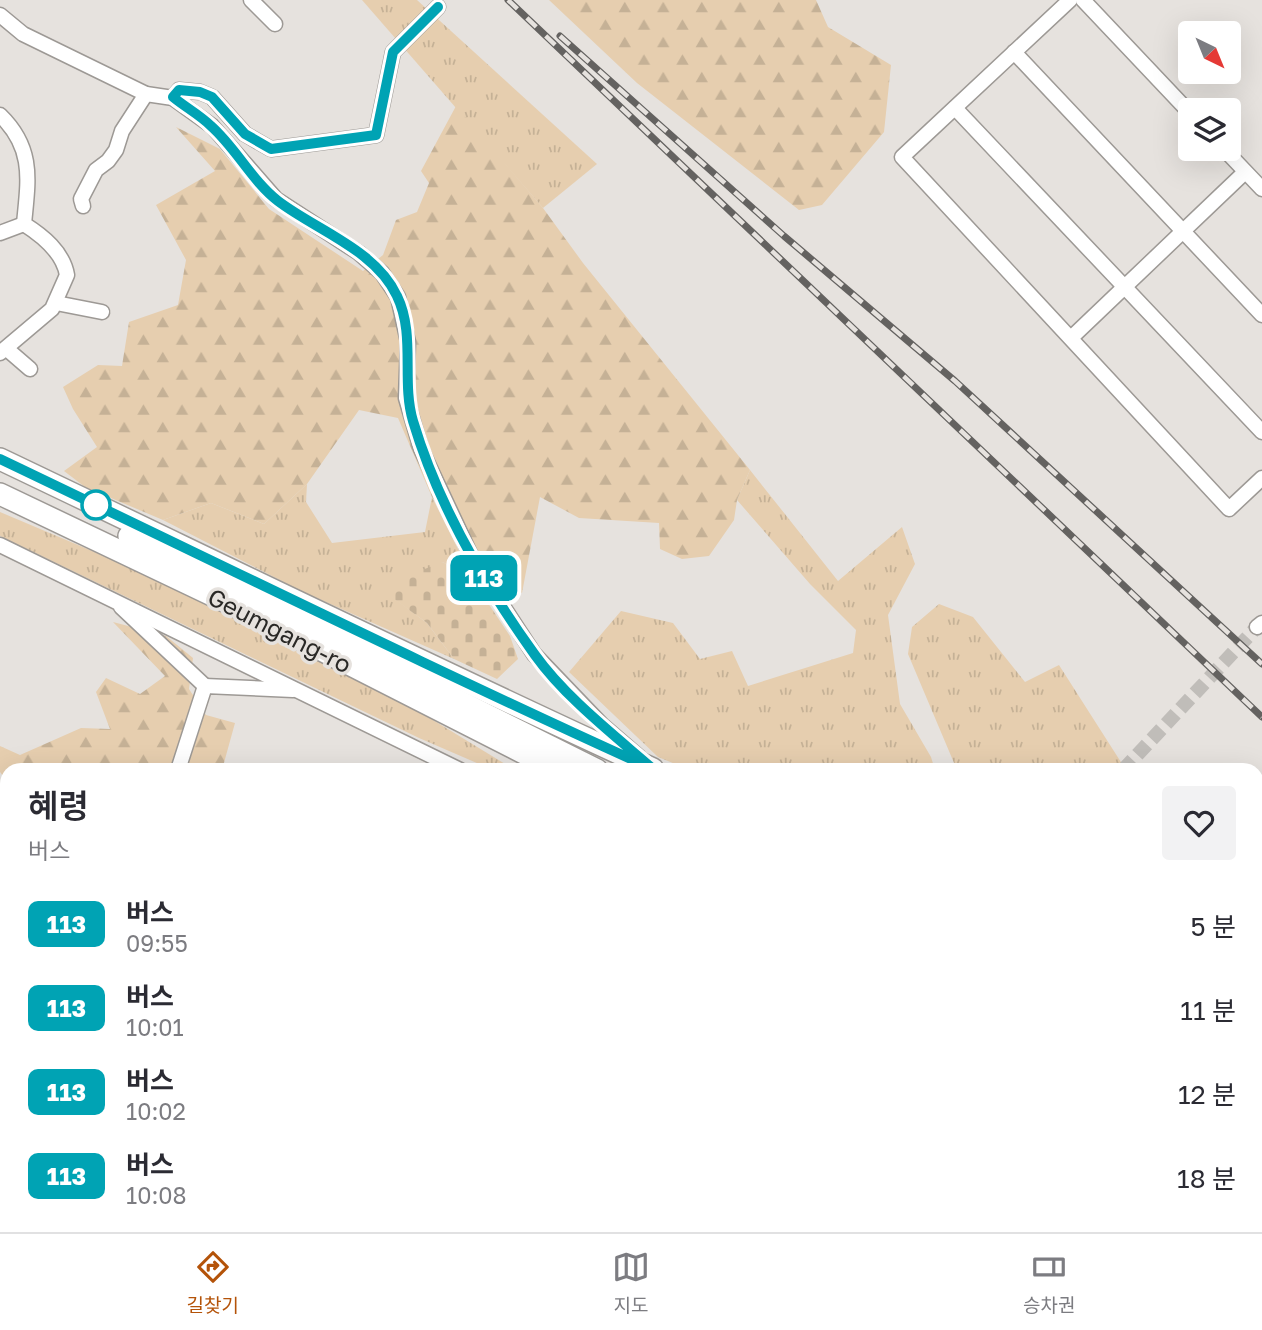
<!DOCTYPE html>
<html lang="ko">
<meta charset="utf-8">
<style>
:root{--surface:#fff;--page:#f2f2f3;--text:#2b2b33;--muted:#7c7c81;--line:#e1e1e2;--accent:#b45309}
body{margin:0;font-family:"Golos Text","Noto Sans KR",sans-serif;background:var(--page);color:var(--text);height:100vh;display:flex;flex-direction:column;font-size:26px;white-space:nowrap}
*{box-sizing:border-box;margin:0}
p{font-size:23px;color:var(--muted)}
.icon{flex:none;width:38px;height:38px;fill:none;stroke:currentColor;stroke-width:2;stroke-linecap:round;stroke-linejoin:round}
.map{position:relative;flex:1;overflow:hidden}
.sheet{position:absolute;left:0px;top:763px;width:1264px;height:469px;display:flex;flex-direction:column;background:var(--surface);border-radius:21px 21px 0 0;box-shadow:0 7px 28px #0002}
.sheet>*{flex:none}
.badge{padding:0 14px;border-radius:10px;font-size:24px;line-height:46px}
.needle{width:46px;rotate:137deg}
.buttons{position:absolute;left:1178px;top:21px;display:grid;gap:14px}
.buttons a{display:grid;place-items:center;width:63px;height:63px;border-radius:7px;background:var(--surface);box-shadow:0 7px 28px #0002;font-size:35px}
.map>.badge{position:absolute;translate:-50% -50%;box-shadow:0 0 0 4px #fff}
.round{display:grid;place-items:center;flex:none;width:74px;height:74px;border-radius:7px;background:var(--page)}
.summary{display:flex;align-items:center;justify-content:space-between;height:119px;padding:0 28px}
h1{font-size:33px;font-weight:600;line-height:52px}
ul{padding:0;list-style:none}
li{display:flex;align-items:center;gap:21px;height:84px;padding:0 28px}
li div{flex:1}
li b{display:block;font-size:26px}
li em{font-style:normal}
li .badge{min-width:77px;font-weight:700;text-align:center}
.menu{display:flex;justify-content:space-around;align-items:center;height:98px;border-top:2px solid var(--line);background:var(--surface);font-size:19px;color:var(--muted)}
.menu a{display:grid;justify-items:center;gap:4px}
.menu .current{color:var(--accent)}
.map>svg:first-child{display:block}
.grass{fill:url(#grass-tufts)}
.forest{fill:url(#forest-firs)}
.cemetery{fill:url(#cemetery-stones)}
.water{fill:url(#water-waves)}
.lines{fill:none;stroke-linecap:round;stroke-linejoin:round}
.minor-tunnel{stroke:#c0bdb9;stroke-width:14;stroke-dasharray:14 7;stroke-linecap:butt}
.minor-casing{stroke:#9d9995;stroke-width:17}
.highway-casing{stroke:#9d9995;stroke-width:24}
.minor{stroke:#fff;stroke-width:14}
.highway{stroke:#fff;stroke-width:21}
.rail-casing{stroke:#646260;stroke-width:7}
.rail{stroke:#e6e2de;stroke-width:4.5;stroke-dasharray:13;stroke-linecap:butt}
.line-casing{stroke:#fff;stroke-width:16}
.line{stroke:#00a3b4;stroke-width:10}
.stop-dot{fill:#fff;stroke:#00a3b4;stroke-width:3.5}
.labels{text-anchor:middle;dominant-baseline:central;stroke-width:7;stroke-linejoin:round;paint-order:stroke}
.street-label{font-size:24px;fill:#292826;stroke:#e6e2de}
</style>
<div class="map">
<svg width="1262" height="1232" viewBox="0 0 1262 1232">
<defs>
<pattern id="grass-tufts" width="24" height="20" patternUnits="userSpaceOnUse" patternTransform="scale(1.75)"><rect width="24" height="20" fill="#e6ceaf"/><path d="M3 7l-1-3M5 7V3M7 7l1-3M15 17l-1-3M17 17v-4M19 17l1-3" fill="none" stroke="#c5b196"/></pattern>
<pattern id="forest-firs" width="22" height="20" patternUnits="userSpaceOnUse" patternTransform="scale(1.75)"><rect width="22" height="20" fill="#e6ceaf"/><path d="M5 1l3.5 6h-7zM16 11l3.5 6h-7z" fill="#c5b196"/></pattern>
<pattern id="cemetery-stones" width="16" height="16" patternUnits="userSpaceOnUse" patternTransform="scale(1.75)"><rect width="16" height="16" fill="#e6ceaf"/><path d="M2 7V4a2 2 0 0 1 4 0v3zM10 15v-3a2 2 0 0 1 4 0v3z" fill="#c5b196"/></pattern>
<pattern id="water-waves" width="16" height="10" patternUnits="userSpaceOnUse" patternTransform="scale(1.75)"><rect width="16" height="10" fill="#c4a06f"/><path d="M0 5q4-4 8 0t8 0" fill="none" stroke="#9f825b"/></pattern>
</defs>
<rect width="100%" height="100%" fill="#e6e2de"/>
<g class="grass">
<path d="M362,0H417L597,164L543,208Z"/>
<path d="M750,470L838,581L902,527L915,564L888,615L900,704L931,757L935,770H690L658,757L569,672L621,611L673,623L700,659L732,651L748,686L853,653L856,630L810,584L737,500Z"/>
<path d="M307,484L306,502L332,543L425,532L432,497L476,585L443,562L391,596L427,623L454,659L301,591L163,520L211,503L264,524Z"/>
<path d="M0,512L123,564L392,695L515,770H493L419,738L0,536Z"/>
<path d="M939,604L973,617L1025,682L1059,665L1126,770H957L908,654L912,627Z"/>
<path d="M67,1225H113L120,1232H60Z"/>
</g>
<g class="forest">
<path d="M549,0H816L828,27L891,65L884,132L822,205L799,210L637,83Z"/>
<path d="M456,106L543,208L583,263L750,470L737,500L734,520L709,556L682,559L660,549L659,523L579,518L540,497L522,593L494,570L432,497L398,418L359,410L307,484L264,524L211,503L163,520L85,487L64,471L97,447L73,409L63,387L98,365L122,366L129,322L178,305L186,260L156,205L215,171L176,127L220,149L269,209L363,271L383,255L396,220L417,212L429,183L421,171Z"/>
<path d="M113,622L166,636L193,658L189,689L206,715L235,723L222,770H7V781L0,772V746L20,755L81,728L110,729L96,692L106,678L140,694L165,676Z"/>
<path d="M7,847V963L0,961V849Z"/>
<path d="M1257,1202L1262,1211V1232H1018L1027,1225H1256Z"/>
<path d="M536,1225H804L810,1232H544L534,1228Z"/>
</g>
<path class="cemetery" d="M443,562L476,585L510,636L518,659L497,679L454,659L427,623L390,596L409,575Z"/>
<path class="water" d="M267,1225H454L462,1232H264Z"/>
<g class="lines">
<path class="minor-tunnel" d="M1123,770L1257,627"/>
<g class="minor-casing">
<g id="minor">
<path d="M251,0L275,24"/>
<path d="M1070,0L902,157L1229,509L1262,478"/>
<path d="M1083,0L1190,113"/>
<path d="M0,15L23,34L146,94L173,98L212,126L276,199L359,253L382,273L398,297L408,342L406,398L421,449L474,562L534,654L602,725L639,757"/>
<path d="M1014,52L1262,315"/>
<path d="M173,98L179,90L200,92L212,97L245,134L271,149L376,135L393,52L438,7"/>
<path d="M955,108L1262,432"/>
<path d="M0,115C35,149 28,181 24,224C43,236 63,252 67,275L52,309L0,353"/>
<path d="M1224,149L1262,189"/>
<path d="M83,206L81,199L96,170L108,161L116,150L122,131L146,94"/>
<path d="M0,233L24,224"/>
<path d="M56,303L102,312"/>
<path d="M1071,338L1245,172"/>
<path d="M8,350L30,369"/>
<path d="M0,545L460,770"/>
<path d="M121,607L205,686"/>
<path d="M1257,627L1262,623"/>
<path d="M178,770L205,686L293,690"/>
<path d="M1256,1072L1262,1076"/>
<path d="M0,1212L7,1201"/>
<path d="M471,1225L478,1232"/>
<path d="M785,1225L790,1232"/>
<path d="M512,1232L515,1225"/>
</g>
</g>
<g class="highway-casing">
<g id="highway">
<path d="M0,459C218,563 434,669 653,769"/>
<path d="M0,494L237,607L557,770"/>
<path d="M129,536L597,770"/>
<path d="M1256,1108L1262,1112"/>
<path d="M1256,1128L1262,1132"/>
<path d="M1256,1175L1262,1177"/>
</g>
</g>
<use href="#minor" class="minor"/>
<use href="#highway" class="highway"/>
<g class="rail-casing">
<g id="rail">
<path d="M508,0L1262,717"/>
<path d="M560,36L784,236L955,381L1262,664"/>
</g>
</g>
<use href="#rail" class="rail"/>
</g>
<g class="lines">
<g class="line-casing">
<path id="line" d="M0,459C218,563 434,670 653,769C614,735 565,697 535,655C484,584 438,505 413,421C401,381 416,335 397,296C376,250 316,230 278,201C252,181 236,148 211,126C200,115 185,107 173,97L179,90L200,92L212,97L245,134L271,149L376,135L393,52L438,7"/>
</g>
<use href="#line" class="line"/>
</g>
<circle class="stop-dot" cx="96" cy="505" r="14"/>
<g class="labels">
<g class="street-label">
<text transform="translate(280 630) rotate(27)">Geumgang-ro</text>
</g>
</g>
</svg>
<div class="buttons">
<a><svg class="needle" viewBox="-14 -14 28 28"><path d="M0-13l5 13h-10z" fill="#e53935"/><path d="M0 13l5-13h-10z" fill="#7c7c81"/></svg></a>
<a><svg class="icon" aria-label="layers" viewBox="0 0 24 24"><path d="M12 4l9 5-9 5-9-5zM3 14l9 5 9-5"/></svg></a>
</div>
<b class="badge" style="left:484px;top:578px;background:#00a3b4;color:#fff">113</b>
<section class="sheet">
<div class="summary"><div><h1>혜령</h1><p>버스</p></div><a class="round"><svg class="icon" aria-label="heart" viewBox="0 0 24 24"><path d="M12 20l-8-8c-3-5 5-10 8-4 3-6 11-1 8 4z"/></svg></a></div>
<ul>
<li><span class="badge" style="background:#00a3b4;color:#fff">113</span><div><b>버스</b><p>09:55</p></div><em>5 분</em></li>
<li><span class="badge" style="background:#00a3b4;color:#fff">113</span><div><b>버스</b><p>10:01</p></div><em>11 분</em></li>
<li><span class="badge" style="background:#00a3b4;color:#fff">113</span><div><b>버스</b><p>10:02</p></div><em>12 분</em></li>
<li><span class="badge" style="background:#00a3b4;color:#fff">113</span><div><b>버스</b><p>10:08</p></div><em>18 분</em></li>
</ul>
</section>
</div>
<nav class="menu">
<a class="current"><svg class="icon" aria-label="directions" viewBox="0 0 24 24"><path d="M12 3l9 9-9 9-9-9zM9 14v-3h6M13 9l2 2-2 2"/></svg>길찾기</a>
<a><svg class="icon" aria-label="map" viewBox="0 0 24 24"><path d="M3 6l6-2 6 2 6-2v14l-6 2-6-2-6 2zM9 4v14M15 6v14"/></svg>지도</a>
<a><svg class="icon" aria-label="tickets" viewBox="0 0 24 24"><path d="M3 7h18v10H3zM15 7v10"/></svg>승차권</a>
</nav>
